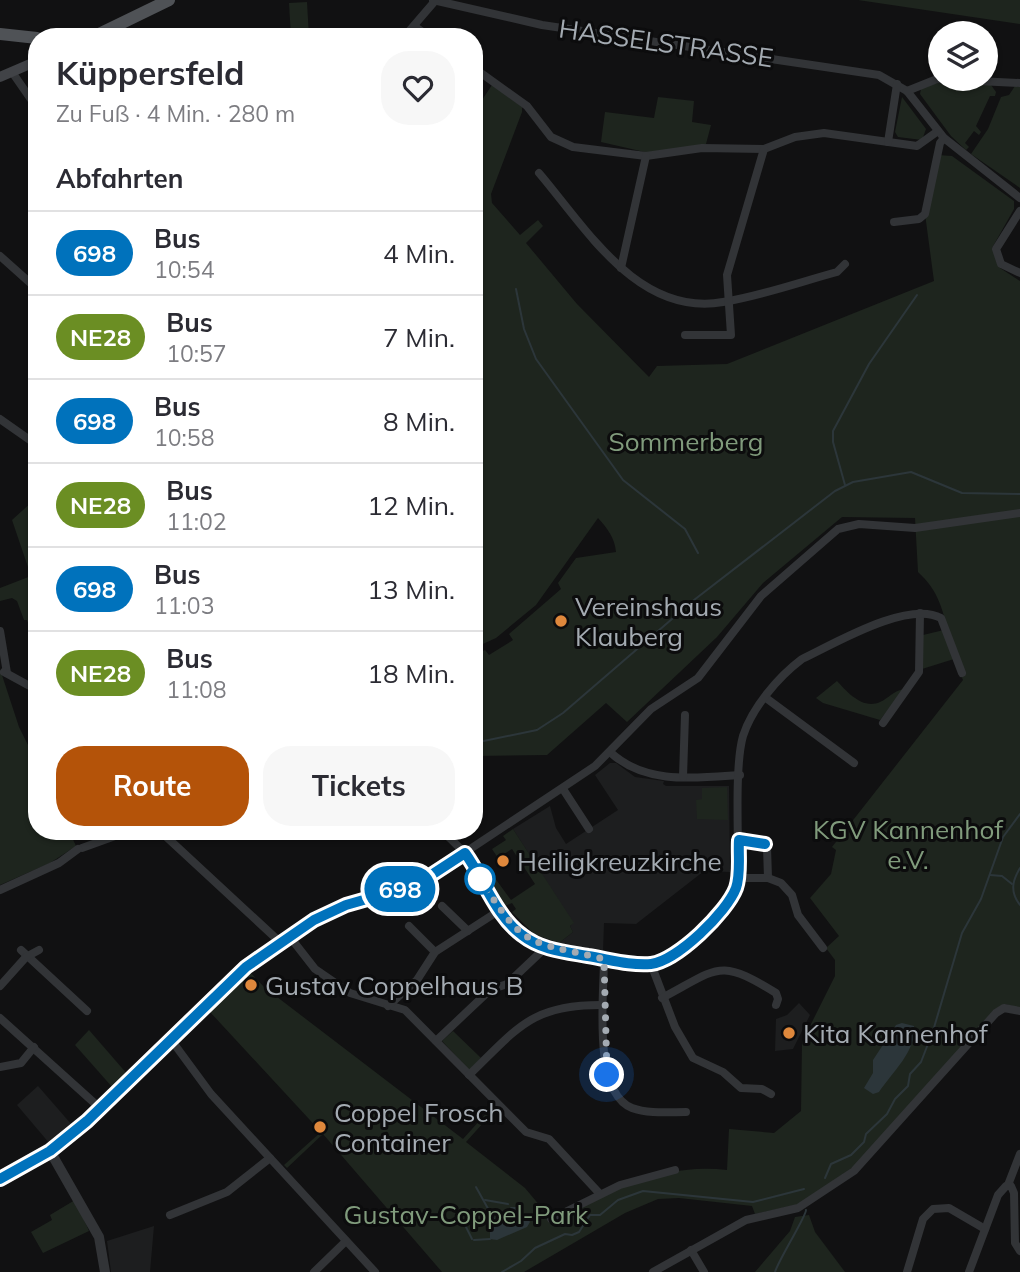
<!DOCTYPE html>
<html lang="de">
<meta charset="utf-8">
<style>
:root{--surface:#fff;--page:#f7f7f7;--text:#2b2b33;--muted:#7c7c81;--line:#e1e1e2;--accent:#b45309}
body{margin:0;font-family:Mulish,sans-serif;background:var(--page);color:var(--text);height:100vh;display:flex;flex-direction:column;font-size:26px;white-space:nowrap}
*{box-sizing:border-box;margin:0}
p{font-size:23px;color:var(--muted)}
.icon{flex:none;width:38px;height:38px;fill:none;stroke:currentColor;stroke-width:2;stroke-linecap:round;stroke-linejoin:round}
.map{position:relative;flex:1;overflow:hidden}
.drawer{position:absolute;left:28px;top:28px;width:455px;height:812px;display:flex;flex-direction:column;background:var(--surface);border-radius:28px;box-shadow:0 2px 5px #0004}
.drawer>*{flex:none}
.badge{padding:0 14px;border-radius:23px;font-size:24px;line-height:46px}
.fabs{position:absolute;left:928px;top:21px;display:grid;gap:14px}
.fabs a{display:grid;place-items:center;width:70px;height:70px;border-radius:50%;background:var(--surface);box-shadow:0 2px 5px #0004;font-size:35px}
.you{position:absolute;width:35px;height:35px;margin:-18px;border:5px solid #fff;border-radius:50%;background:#1a73e8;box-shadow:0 0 0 10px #1a73e833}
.map>.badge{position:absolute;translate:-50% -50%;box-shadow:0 0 0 4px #fff}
h2{padding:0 28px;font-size:26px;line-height:63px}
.round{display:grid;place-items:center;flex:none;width:74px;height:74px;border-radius:28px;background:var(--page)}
.head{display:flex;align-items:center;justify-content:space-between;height:119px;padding:0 28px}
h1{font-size:33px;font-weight:700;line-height:52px}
.button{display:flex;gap:14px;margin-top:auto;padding:14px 28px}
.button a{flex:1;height:80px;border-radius:28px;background:var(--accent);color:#fff;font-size:28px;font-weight:700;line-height:80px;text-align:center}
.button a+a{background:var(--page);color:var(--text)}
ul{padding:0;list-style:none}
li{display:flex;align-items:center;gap:21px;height:84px;padding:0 28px;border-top:2px solid var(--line)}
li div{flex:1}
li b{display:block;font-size:26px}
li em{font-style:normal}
li .badge{min-width:77px;font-weight:700;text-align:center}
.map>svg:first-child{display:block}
.built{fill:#1d1e1f}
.green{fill:#1e251e}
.water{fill:#2c363a}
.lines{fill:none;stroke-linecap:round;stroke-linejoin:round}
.stream{stroke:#2c363a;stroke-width:2}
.minor{stroke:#323437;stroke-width:8}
.tertiary{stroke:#323437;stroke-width:10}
.secondary{stroke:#414347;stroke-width:10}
.primary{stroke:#4f5256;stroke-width:12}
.line-casing{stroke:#fff;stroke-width:16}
.line{stroke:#0072bc;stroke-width:10}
.walk{stroke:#a4abb2;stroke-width:7;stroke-dasharray:0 12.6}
.poi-dot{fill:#df883c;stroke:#0c0c0d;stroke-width:2.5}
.stop-dot{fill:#fff;stroke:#0072bc;stroke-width:3.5}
.labels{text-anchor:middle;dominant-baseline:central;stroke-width:6;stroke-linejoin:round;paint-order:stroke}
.street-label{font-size:26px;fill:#a4abb2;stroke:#0c0c0d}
.park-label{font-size:26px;fill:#809b7c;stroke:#0c0c0d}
.poi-label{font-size:26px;fill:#a4abb2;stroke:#0c0c0d;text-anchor:start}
</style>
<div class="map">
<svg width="1020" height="1272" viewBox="0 0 1020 1272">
<rect width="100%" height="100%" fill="#111112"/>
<g class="built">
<path d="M610,763H616L635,777L664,781L663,784L666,786H729L730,872L704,871L636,924L604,923L603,952L559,943L573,932L570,926L573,923L513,829L550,806L556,828L566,844L618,810L595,775Z"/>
<path d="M799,1003L810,1015L793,1049L775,1051L776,1019L787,1015Z"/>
<path d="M38,1086L72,1125L50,1144L17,1105Z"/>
<path d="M154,1226L150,1272H111L107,1241Z"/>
</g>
<g class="green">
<path d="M858,0H1020V24Z"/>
<path d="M307,2L309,37H291L289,3Z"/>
<path d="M934,83L991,85L996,92L995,96H990L976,126L981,132L979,135L974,131L965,143L969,147L966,150L951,136L920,94L921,89Z"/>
<path d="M492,85L522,107V112L491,194L492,203L520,235L538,220L543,226L526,243L577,304L649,377L657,366L727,364L934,281L925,214L938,155L952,156L1014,201V209L992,248L1000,268L1020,281V1008L1005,1004L998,1009L853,1167L800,1204L755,1214L752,1206L679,1198L658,1199L625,1213L524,1272H442L323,1134L287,1168L284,1165L321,1132L210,1012L250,972L264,987L463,1139L490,1109L493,1112L466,1142L525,1188L551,1219C605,1191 666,1162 727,1170L729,1129L774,1133L801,1111L802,1042L835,976V960L826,948L839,936L810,898L831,874L836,850L832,847L963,680L954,659L922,669L923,635L948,629C940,603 938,591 918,572L915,518L842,517L763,583L717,637L627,722L606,703L547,755L474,756V655L485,650L489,655L513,640L509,634L561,589L558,583L576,558L616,552C615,538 607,528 598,518L536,605L496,638L474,648V112Z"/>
<path d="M1015,86L1020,87V188L971,154L988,129L1001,97L1009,95Z"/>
<path d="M658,97L694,101L692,122L711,125L706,144L649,153L601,142L605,112L654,118Z"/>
<path d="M902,97L926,129L922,140L898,137L895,132Z"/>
<path d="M33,501L37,503V633L33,637L27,620H24L17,601L12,598L0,601V588L31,576L12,520Z"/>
<path d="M0,669L19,727L37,763V831H69L76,846L50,863L0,885Z"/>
<path d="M837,681C847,692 863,710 880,702C889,698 893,691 904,689L880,720L823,703L816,698Z"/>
<path d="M727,787L728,820L697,819L696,800L702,799V788Z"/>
<path d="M513,829L574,923L570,926L573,932L559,943L534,934L512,912L516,909L512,903L505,906L490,880L489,876L492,874L511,900L535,884L512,849L498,858L492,849L506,840L503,836Z"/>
<path d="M89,1030L128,1075L113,1088L75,1045Z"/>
<path d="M453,1031L481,1058L469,1070L442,1041Z"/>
<path d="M75,1200L89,1231L43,1253L31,1232L52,1220L50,1215Z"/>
<path d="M809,1215L815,1232L845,1272H755L790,1231L795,1217Z"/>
</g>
<g class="water">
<path d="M902,1023L914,1026C918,1049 891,1074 879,1092L873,1094L864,1088L873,1073V1060L896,1025Z"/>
<path d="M511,1207H518L530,1222L527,1227L497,1240L490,1239V1225Z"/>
</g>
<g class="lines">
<g class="stream">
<path d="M516,289L524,329L536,359L623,480L685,529L698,553"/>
<path d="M845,485L833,442V431L869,364L917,295"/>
<path d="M474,743L537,730L563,713L694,600L835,491L853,482L911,472L962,493L1020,494"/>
<path d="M1020,868C1012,881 1010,892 1020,905"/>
<path d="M990,875L1002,876L1012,884"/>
<path d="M825,1178L831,1164L851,1155L864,1142L866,1134L887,1114L895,1099L908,1086L910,1074L921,1062L933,1031L962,933L981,899L1003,837L1020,814"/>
<path d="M476,1187L491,1214"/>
<path d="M485,1200L508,1204"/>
<path d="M492,1215L494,1219"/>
<path d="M464,1223L472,1239"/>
<path d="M474,1240L490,1239"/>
<path d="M502,1272L521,1261L535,1248L565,1234L572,1235L579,1232L590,1215H600L618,1200L643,1191L753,1202L804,1189"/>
<path d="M775,1272C779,1259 807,1215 806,1210"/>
</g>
<g class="minor">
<path d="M433,0L542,25L879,75L907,91L944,138L1020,198"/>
<path d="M414,26L430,37"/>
<path d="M404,37L435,1"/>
<path d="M474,68L527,106L551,137L573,147L646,156L702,148L764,149L795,137L824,133L917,146L938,131"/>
<path d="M12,72L37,108"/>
<path d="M907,91L937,79L1020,83"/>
<path d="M888,142L897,84"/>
<path d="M539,173C586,228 638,317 723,302C761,296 800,282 837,272L845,264"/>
<path d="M1020,211L996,249L1001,264L1020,273"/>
<path d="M894,222L919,219L925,214L940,143L944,138"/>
<path d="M0,256L37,289"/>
<path d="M621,268L646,156"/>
<path d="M685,335H731L727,275L764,149"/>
<path d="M0,419L37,445"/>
<path d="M0,631L7,673"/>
<path d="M4,672L37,690"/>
<path d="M766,698L854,763"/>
<path d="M883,723L919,672L920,613"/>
<path d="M610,752C645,785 696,778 740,775"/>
<path d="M683,777L685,715"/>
<path d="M563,789L589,829"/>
<path d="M160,831L281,943"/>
<path d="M442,831C451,839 461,848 468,858C484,882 496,914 520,933C541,950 627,968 654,963C682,958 734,906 738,878C739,842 734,768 743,736C752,708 778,677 802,659C834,644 907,600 941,618L962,673"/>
<path d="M739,840L762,842L767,847L768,878"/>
<path d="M82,848L129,831"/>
<path d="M738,878H768L781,883L792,895L798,915L823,948"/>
<path d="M0,890L59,863L78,849"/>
<path d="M442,906L468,931"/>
<path d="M409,926L435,952"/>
<path d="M290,937L315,969L350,993L405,1010L526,1132L549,1139L600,1194"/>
<path d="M21,950L87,1011"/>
<path d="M604,959C604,995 592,1092 632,1108C648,1114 669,1112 686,1112"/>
<path d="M651,964L675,1027L693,1058L723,1072L741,1088L762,1089L771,1094"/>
<path d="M0,986L26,957L39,950"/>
<path d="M662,998C719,968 718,957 776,993L778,999L776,1005"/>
<path d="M388,1006L417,980L435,952L500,910"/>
<path d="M0,1018L101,1109"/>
<path d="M172,1041L211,1094L375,1272"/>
<path d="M436,1041L490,990L507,984L545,948"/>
<path d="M0,1067L21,1063L34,1047"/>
<path d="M469,1075C518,1028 531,1004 604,1005"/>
<path d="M50,1151L101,1109L246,967L314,920L347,905L416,885L595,766L651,709L698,678L761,596L838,529L859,524L915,528L1020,513"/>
<path d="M1008,1185L1020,1154"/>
<path d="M170,1215L227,1192L270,1158"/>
<path d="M551,1219L620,1185L675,1170"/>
<path d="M691,1250L704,1272"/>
<path d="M314,1272L346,1241"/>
<path d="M653,1272L746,1220L798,1208L854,1171L996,1013L1004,1008L1020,1011"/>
<path d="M907,1272L923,1219L933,1209L949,1208L985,1229"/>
<path d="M969,1272L998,1195L1006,1186H1011L1014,1193L1015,1243L1020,1251"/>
</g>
<path class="tertiary" d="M0,1179L50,1151L99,1237L105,1272"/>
<path class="secondary" d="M0,77L37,61"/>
<g class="primary">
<path d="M0,34L37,38"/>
<path d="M93,37L169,0"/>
</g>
</g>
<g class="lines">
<g class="line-casing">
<path id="line" d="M0,1179L50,1151L87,1121L246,967L314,920L346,905L416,885L465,853C484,879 495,915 522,935C541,950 565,952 588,956C608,959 630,966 651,964C677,961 727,912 736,888C741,874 738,855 739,840L765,844"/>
</g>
<use href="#line" class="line"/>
<path class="walk" d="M480,879C526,950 526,940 604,959L607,1075"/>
</g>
<g class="poi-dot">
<circle cx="561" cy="621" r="7"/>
<circle cx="503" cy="861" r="7"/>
<circle cx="251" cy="985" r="7"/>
<circle cx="789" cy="1033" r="7"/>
<circle cx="320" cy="1127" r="7"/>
</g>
<circle class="stop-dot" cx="480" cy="879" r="14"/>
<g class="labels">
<g class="street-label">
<text transform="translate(666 43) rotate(8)">HASSELSTRASSE</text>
</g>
<g class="park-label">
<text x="686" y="441">Sommerberg</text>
<text x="908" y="829">KGV Kannenhof<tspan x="908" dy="30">e.V.</tspan></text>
<text x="466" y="1214">Gustav-Coppel-Park</text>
</g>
<g class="poi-label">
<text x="575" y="606">Vereinshaus<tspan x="575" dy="30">Klauberg</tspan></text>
<text x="517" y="861">Heiligkreuzkirche</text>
<text x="265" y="985">Gustav Coppelhaus B</text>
<text x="803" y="1033">Kita Kannenhof</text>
<text x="334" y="1112">Coppel Frosch<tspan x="334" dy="30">Container</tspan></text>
</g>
</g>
</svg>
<div class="fabs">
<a><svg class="icon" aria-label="layers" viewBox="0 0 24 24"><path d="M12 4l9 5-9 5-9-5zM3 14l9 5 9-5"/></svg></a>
</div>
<div class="you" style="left:607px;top:1075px"></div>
<b class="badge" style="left:400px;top:889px;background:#0072bc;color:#fff">698</b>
<section class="drawer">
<div class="head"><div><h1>Küppersfeld</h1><p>Zu Fuß · 4 Min. · 280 m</p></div><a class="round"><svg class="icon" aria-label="heart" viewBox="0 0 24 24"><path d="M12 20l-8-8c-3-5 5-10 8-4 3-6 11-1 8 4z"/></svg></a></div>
<h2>Abfahrten</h2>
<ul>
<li><span class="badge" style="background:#0072bc;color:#fff">698</span><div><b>Bus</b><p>10:54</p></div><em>4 Min.</em></li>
<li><span class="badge" style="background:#6b8e23;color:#fff">NE28</span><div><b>Bus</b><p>10:57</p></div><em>7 Min.</em></li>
<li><span class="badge" style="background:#0072bc;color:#fff">698</span><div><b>Bus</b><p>10:58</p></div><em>8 Min.</em></li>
<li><span class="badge" style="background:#6b8e23;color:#fff">NE28</span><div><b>Bus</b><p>11:02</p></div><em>12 Min.</em></li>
<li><span class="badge" style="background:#0072bc;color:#fff">698</span><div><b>Bus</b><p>11:03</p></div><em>13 Min.</em></li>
<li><span class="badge" style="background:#6b8e23;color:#fff">NE28</span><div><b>Bus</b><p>11:08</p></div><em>18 Min.</em></li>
</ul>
<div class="button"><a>Route</a><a>Tickets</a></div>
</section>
</div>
